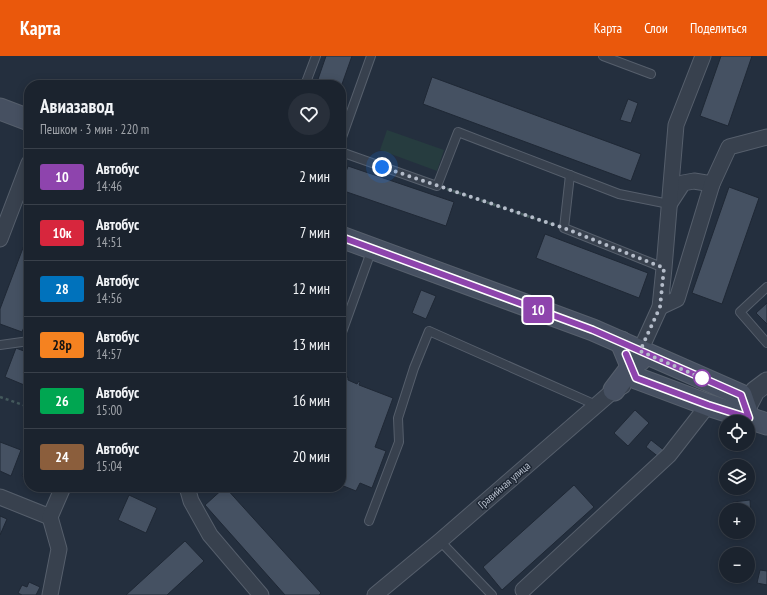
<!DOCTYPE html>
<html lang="ru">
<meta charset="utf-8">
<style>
:root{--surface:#1b232e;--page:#282f3a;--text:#f1f3f6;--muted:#a0a4aa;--line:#39404a;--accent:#ea580c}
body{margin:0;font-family:"PT Sans Narrow",sans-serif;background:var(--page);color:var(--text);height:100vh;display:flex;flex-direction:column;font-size:15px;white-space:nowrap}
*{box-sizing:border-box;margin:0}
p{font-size:13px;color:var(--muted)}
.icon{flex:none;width:22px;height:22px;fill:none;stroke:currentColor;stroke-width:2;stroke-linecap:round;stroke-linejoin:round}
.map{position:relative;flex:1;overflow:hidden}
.side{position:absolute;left:24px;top:24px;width:322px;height:412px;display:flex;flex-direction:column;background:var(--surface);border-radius:16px;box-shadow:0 2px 10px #0003,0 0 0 1px var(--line)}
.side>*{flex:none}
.badge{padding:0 8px;border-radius:3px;font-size:14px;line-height:26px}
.tools{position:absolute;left:719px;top:359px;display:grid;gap:8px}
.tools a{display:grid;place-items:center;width:36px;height:36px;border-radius:50%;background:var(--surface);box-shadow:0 2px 10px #0003,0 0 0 1px var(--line);font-size:20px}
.you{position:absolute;width:20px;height:20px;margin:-10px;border:3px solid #fff;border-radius:50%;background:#1a73e8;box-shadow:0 0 0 6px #1a73e833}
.map>.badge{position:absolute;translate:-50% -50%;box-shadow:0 0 0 2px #fff}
.round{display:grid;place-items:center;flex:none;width:42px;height:42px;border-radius:21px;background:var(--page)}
.summary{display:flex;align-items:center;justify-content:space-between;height:68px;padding:0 16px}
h1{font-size:19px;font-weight:800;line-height:30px}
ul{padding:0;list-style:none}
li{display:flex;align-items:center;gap:12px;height:56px;padding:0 16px;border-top:1px solid var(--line)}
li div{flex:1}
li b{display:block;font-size:15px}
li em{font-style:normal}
li .badge{min-width:44px;font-weight:700;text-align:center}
header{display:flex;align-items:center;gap:24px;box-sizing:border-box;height:56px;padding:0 20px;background:var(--accent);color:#fff}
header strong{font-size:19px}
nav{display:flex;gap:22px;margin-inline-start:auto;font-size:14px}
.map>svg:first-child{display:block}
.green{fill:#263c3f}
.building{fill:#455162;stroke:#1f2835}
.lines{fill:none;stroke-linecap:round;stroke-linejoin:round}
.service-casing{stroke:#565f6c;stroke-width:10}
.minor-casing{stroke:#565f6c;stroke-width:17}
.tertiary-casing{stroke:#565f6c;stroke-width:21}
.secondary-casing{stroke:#565f6c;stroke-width:23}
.path{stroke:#44595c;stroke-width:2.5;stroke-dasharray:3 3;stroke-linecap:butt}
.service{stroke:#38414e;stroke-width:8}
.minor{stroke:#38414e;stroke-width:15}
.tertiary{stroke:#38414e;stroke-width:19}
.secondary{stroke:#465061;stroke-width:21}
.line-casing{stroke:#fff;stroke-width:9}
.line{stroke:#8e44ad;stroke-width:6}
.walk{stroke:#b4bcc9;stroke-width:4;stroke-dasharray:0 7.2}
.stop-dot{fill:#fff;stroke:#8e44ad;stroke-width:2}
.labels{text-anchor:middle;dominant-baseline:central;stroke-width:3;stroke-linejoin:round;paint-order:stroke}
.street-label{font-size:11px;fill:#b4bcc9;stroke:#1d2633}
</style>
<header>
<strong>Карта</strong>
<nav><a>Карта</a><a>Слои</a><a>Поделиться</a></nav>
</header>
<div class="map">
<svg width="767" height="539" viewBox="0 0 767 539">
<rect width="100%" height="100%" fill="#242f3e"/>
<path class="green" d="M387,74L444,94L437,115L380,94Z"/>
<g class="building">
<path d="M326,0H352L341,31V29H316Z"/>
<path d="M721,0H752L728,70L700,60Z"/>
<path d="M432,21L641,98L631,125L423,48Z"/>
<path d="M628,43L638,47L631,67L620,64Z"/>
<path d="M348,110L454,146L446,170L341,134V131Z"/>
<path d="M729,131L759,142L722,248L692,237Z"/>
<path d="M29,176V259L22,276L0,268V253Z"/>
<path d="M545,178L648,217L639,242L536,202Z"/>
<path d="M421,234L436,240L426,263L412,257Z"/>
<path d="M767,247V268L756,257Z"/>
<path d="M16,292L29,297V331L5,321Z"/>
<path d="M347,321H348V324L357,328L359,325L360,326L359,329L393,342L375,391L386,395L372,432L360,427L356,435L341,429V322L346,324Z"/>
<path d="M635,354L649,367L628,390L614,377Z"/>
<path d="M651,384L665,395L660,402L646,391Z"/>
<path d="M0,386L21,394L11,420L0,415Z"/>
<path d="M29,403V423L22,420Z"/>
<path d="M574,429L594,451L502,534L483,511Z"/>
<path d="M225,431L321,537L319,539H285L205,449Z"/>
<path d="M129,439L157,452L146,477L118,464Z"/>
<path d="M750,444L751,462L748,463V454H733V446Z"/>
<path d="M0,460L7,463L0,479Z"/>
<path d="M185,485L204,505L167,539H126Z"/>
<path d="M760,514L767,515V529L757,527Z"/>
<path d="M29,526L40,531L36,539H22L18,537L22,529L27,531Z"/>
</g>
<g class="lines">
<g class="service-casing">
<g id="service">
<path d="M603,0L651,18"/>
<path d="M305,29L316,0"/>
<path d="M341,84L371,0"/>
<path d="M341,96L437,130L458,76L619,138L669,148"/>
<path d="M570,119L564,172L664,212"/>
<path d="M767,231L740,256L767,287"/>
<path d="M341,279L372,193"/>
<path d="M0,289L29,285"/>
<path d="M369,465L399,386L398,362L414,312L429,275L596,349"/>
<path d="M440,485L492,539"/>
</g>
</g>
<g class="minor-casing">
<g id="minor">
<path d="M670,147L683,127L694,125L712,128"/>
<path d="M0,183L29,107"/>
<path d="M660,251L677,243L712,128L729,91L767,81"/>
<path d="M640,295L660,251L664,212L676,69L703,0"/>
<path d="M187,431L191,445L210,479L261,539"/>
<path d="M0,441L50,461"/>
<path d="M523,534L669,399L708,349"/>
<path d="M50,539L59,493L50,461L63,431"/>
<path d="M375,539L440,485L614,334L623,330"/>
</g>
</g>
<g class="tertiary-casing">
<path id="tertiary" d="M742,360L755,335L767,326"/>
</g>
<g class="secondary-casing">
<g id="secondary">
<path d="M0,53L29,64"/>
<path d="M341,181L593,274L741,339L749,362"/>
<path d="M621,286L636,322L708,349L767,368"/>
<path d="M614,334L636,305L640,304"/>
</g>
</g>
<g class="path">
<path d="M447,133L554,169"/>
<path d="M0,341L29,351"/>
</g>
<use href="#service" class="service"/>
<use href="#minor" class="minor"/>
<use href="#tertiary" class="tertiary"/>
<use href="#secondary" class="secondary"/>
</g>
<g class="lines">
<g class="line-casing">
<path id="line" d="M341,181L593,274L741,339L749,362L708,349L636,322L626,298"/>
</g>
<use href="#line" class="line"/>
<path class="walk" d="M382,111L564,172L664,212L660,251L640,295L702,322"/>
</g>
<circle class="stop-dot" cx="702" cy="322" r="8"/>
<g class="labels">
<g class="street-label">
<text transform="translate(504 429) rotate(-41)">Гравийная улица</text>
</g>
</g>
</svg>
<div class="tools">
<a><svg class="icon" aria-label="locate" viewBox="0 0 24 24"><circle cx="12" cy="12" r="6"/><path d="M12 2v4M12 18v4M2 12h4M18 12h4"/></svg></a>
<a><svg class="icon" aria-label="layers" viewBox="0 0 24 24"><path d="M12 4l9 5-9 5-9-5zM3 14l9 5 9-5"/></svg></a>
<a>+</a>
<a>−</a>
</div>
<div class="you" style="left:382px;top:111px"></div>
<b class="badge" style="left:538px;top:254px;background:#8e44ad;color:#fff">10</b>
<section class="side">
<div class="summary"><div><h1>Авиазавод</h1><p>Пешком · 3 мин · 220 m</p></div><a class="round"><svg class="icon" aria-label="heart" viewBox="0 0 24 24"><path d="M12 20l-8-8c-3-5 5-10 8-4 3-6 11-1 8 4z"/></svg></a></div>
<ul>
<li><span class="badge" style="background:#8e44ad;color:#fff">10</span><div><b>Автобус</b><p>14:46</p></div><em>2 мин</em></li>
<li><span class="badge" style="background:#d7263d;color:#fff">10к</span><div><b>Автобус</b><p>14:51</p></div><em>7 мин</em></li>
<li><span class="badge" style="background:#0072bc;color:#fff">28</span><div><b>Автобус</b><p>14:56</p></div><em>12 мин</em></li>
<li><span class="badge" style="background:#f58220;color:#111">28р</span><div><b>Автобус</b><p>14:57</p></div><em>13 мин</em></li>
<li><span class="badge" style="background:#00a651;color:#fff">26</span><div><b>Автобус</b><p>15:00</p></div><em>16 мин</em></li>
<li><span class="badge" style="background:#8b5e3c;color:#fff">24</span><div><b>Автобус</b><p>15:04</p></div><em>20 мин</em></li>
</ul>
</section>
</div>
